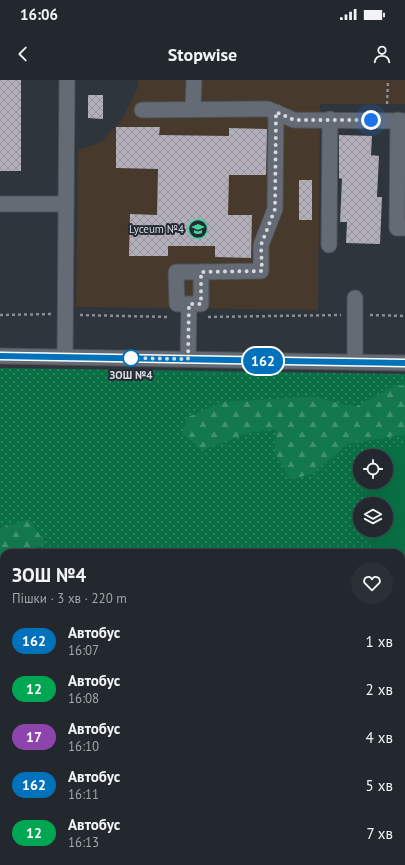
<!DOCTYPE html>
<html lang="uk">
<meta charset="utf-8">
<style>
:root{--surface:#23282e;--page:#2b3036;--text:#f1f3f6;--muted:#a3a6aa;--line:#40444a}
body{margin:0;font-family:"PT Sans",sans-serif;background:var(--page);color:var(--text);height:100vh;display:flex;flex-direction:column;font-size:15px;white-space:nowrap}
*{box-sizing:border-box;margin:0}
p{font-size:13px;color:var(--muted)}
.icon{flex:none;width:22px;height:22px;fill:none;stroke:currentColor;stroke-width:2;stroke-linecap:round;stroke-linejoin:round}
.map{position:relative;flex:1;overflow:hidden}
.side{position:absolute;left:0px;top:469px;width:405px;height:316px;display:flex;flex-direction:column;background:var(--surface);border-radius:12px 12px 0 0;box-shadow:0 4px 16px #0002,0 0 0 1px var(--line)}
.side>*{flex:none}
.badge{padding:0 8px;border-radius:13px;font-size:14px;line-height:26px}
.buttons{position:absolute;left:353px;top:369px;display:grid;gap:8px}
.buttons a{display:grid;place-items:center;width:40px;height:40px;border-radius:50%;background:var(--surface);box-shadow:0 4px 16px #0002,0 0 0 1px var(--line);font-size:20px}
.you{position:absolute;width:20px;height:20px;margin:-10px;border:3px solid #fff;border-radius:50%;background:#1a73e8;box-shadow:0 0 0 6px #1a73e833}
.map>.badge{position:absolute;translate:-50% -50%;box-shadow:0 0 0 2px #fff}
.round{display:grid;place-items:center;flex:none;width:42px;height:42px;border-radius:21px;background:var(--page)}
.overview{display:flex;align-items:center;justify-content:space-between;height:68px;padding:0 12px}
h1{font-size:19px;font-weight:700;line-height:30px}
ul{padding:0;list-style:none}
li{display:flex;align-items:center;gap:12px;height:48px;padding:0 12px}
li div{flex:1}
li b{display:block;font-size:15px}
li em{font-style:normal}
li .badge{min-width:44px;font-weight:700;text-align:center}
.status{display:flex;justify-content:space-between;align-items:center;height:28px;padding:0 20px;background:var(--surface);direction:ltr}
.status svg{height:11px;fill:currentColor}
header{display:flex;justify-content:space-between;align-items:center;height:52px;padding:0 12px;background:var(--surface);font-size:18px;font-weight:700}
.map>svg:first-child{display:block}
.education{fill:#47392b}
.grass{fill:url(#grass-dots);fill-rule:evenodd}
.forest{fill:url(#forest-firs)}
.pitch{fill:#097045}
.water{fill:url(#water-waves)}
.building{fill:url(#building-cross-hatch)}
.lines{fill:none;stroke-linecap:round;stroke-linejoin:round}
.minor-casing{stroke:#4c5158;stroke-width:17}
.path{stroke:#898e94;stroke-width:2.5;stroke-dasharray:3 3;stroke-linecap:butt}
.minor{stroke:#656b75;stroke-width:15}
.line-casing{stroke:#fff;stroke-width:9}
.line{stroke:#0072bc;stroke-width:6}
.walk{stroke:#d5d9de;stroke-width:4;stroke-dasharray:0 7.2}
.stop-dot{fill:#fff;stroke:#0072bc;stroke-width:2}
.labels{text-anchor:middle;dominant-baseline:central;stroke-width:4;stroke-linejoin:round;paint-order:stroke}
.poi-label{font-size:11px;fill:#d5d9de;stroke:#252b33;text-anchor:end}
.stop-label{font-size:11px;font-weight:bold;fill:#d5d9de;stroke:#252b33}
</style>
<div class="status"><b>16:06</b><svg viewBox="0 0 49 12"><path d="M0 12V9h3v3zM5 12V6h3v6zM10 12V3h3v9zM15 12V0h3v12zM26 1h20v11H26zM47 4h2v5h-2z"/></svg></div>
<header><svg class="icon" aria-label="back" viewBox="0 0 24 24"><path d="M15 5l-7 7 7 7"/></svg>Stopwise<svg class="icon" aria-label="person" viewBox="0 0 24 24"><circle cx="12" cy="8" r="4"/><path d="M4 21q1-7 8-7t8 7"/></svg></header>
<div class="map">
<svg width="405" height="785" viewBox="0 0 405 785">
<defs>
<pattern id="grass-dots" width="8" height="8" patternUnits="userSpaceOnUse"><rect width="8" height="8" fill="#097045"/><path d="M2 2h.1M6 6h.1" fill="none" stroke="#388a68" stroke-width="1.8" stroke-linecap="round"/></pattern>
<pattern id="forest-firs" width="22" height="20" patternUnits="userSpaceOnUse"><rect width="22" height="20" fill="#13794c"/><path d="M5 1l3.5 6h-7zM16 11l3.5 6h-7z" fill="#40926e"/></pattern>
<pattern id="water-waves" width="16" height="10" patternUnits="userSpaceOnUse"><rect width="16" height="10" fill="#0d6585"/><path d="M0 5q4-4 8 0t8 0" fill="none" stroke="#2f7a96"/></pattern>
<pattern id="building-cross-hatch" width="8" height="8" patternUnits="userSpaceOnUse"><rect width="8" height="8" fill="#b2aeba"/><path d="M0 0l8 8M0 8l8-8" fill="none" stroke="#96939c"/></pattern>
</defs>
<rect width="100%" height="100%" fill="#2f353d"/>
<path class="education" d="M138,0H405V24H320L318,230L76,227L78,70L100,63L122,40L138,7Z"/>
<g class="grass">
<path d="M0,288L405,294V514L401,515V473H24L29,439L0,448ZM360,376H386V402H360ZM360,424H386V450H360Z"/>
<path d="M0,524H4V550L0,552Z"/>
<path d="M405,698V785H0V717H4V781H401V699Z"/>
</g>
<g class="forest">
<path d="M396,305L405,306V354L348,364L312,394L290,399L275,373L276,349L248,353L203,370L182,354L188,337L224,322L313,317L355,327Z"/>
<path d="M29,439L46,464L24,472V473H4V524H0V448Z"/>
<path d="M405,514V626H401V515Z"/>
<path d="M4,550V626H0V552Z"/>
</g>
<path class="pitch" d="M405,365V477L401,478V473H374L369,450H386V424H365L361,402H386V376H360V399L355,374Z"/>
<g class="water">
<rect x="0" y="626" width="4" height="91"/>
<path d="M401,626H405V698L401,699Z"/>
</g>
<g class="building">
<rect x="0" y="0" width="21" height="91"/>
<path d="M88,15H103V39L88,38Z"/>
<path d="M116,47H160L159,55L229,56V48L267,49L266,95H229L228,135H252L251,178L215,177V166H168V176H129L130,134L157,135L158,89L116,88Z"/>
<path d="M339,55L372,56L371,75L379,76L377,117H382L380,164L346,163L347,142H340L342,99L339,98Z"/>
<rect x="299" y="100" width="13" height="40"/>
</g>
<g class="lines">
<g class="minor-casing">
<g id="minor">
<path d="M193,29L194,0"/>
<path d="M142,30L268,29L294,40L405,41"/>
<path d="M398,40L397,148H405"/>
<path d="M0,124H66"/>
<path d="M329,165L330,39"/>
<path d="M176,192H201V224H177Z"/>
<path d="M201,192L261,191V165L275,129L276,32"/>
<path d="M0,276L405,283"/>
<path d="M65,277L67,0"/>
<path d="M188,279L189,224"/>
<path d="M355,282V218"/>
</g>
</g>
<g class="path">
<path d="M387,24L388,0"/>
<path d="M0,235L53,234"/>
<path d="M80,235L169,237"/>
<path d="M370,235L405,236"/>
<path d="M208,237L341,235"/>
</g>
<use href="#minor" class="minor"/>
</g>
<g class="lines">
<g class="line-casing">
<path id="line" d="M0,276L405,283"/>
</g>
<use href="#line" class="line"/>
<path class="walk" d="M131,278L188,279L189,224H201V192L262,191L261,165L275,129L276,32L294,40H371"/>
</g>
<defs>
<g id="school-ring" transform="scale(1)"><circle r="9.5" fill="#252b33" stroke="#46d49e" stroke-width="1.5"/><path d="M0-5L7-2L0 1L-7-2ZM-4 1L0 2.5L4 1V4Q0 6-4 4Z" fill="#46d49e"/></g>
</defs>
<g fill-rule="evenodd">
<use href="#school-ring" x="198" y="149"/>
</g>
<circle class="stop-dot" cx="131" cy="278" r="8"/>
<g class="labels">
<g class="poi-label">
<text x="184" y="149">Lyceum №4</text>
</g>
<g class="stop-label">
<text x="131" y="295">ЗОШ №4</text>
</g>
</g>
</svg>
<div class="buttons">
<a><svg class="icon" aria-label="locate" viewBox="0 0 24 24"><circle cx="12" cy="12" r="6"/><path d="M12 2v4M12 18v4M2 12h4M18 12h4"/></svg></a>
<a><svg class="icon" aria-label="layers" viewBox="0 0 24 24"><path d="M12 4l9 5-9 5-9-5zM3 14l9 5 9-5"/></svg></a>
</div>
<div class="you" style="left:371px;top:40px"></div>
<b class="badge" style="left:263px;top:281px;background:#0072bc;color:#fff">162</b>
<section class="side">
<div class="overview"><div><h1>ЗОШ №4</h1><p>Пішки · 3 хв · 220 m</p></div><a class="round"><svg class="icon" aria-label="heart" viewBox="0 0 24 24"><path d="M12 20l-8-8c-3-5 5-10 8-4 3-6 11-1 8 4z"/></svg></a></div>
<ul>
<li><span class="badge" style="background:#0072bc;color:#fff">162</span><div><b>Автобус</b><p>16:07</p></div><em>1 хв</em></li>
<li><span class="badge" style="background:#00a651;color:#fff">12</span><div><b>Автобус</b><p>16:08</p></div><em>2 хв</em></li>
<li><span class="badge" style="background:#8e44ad;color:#fff">17</span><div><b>Автобус</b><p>16:10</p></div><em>4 хв</em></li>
<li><span class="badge" style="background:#0072bc;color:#fff">162</span><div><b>Автобус</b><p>16:11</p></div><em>5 хв</em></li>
<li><span class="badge" style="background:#00a651;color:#fff">12</span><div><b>Автобус</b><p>16:13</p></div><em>7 хв</em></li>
</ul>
</section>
</div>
